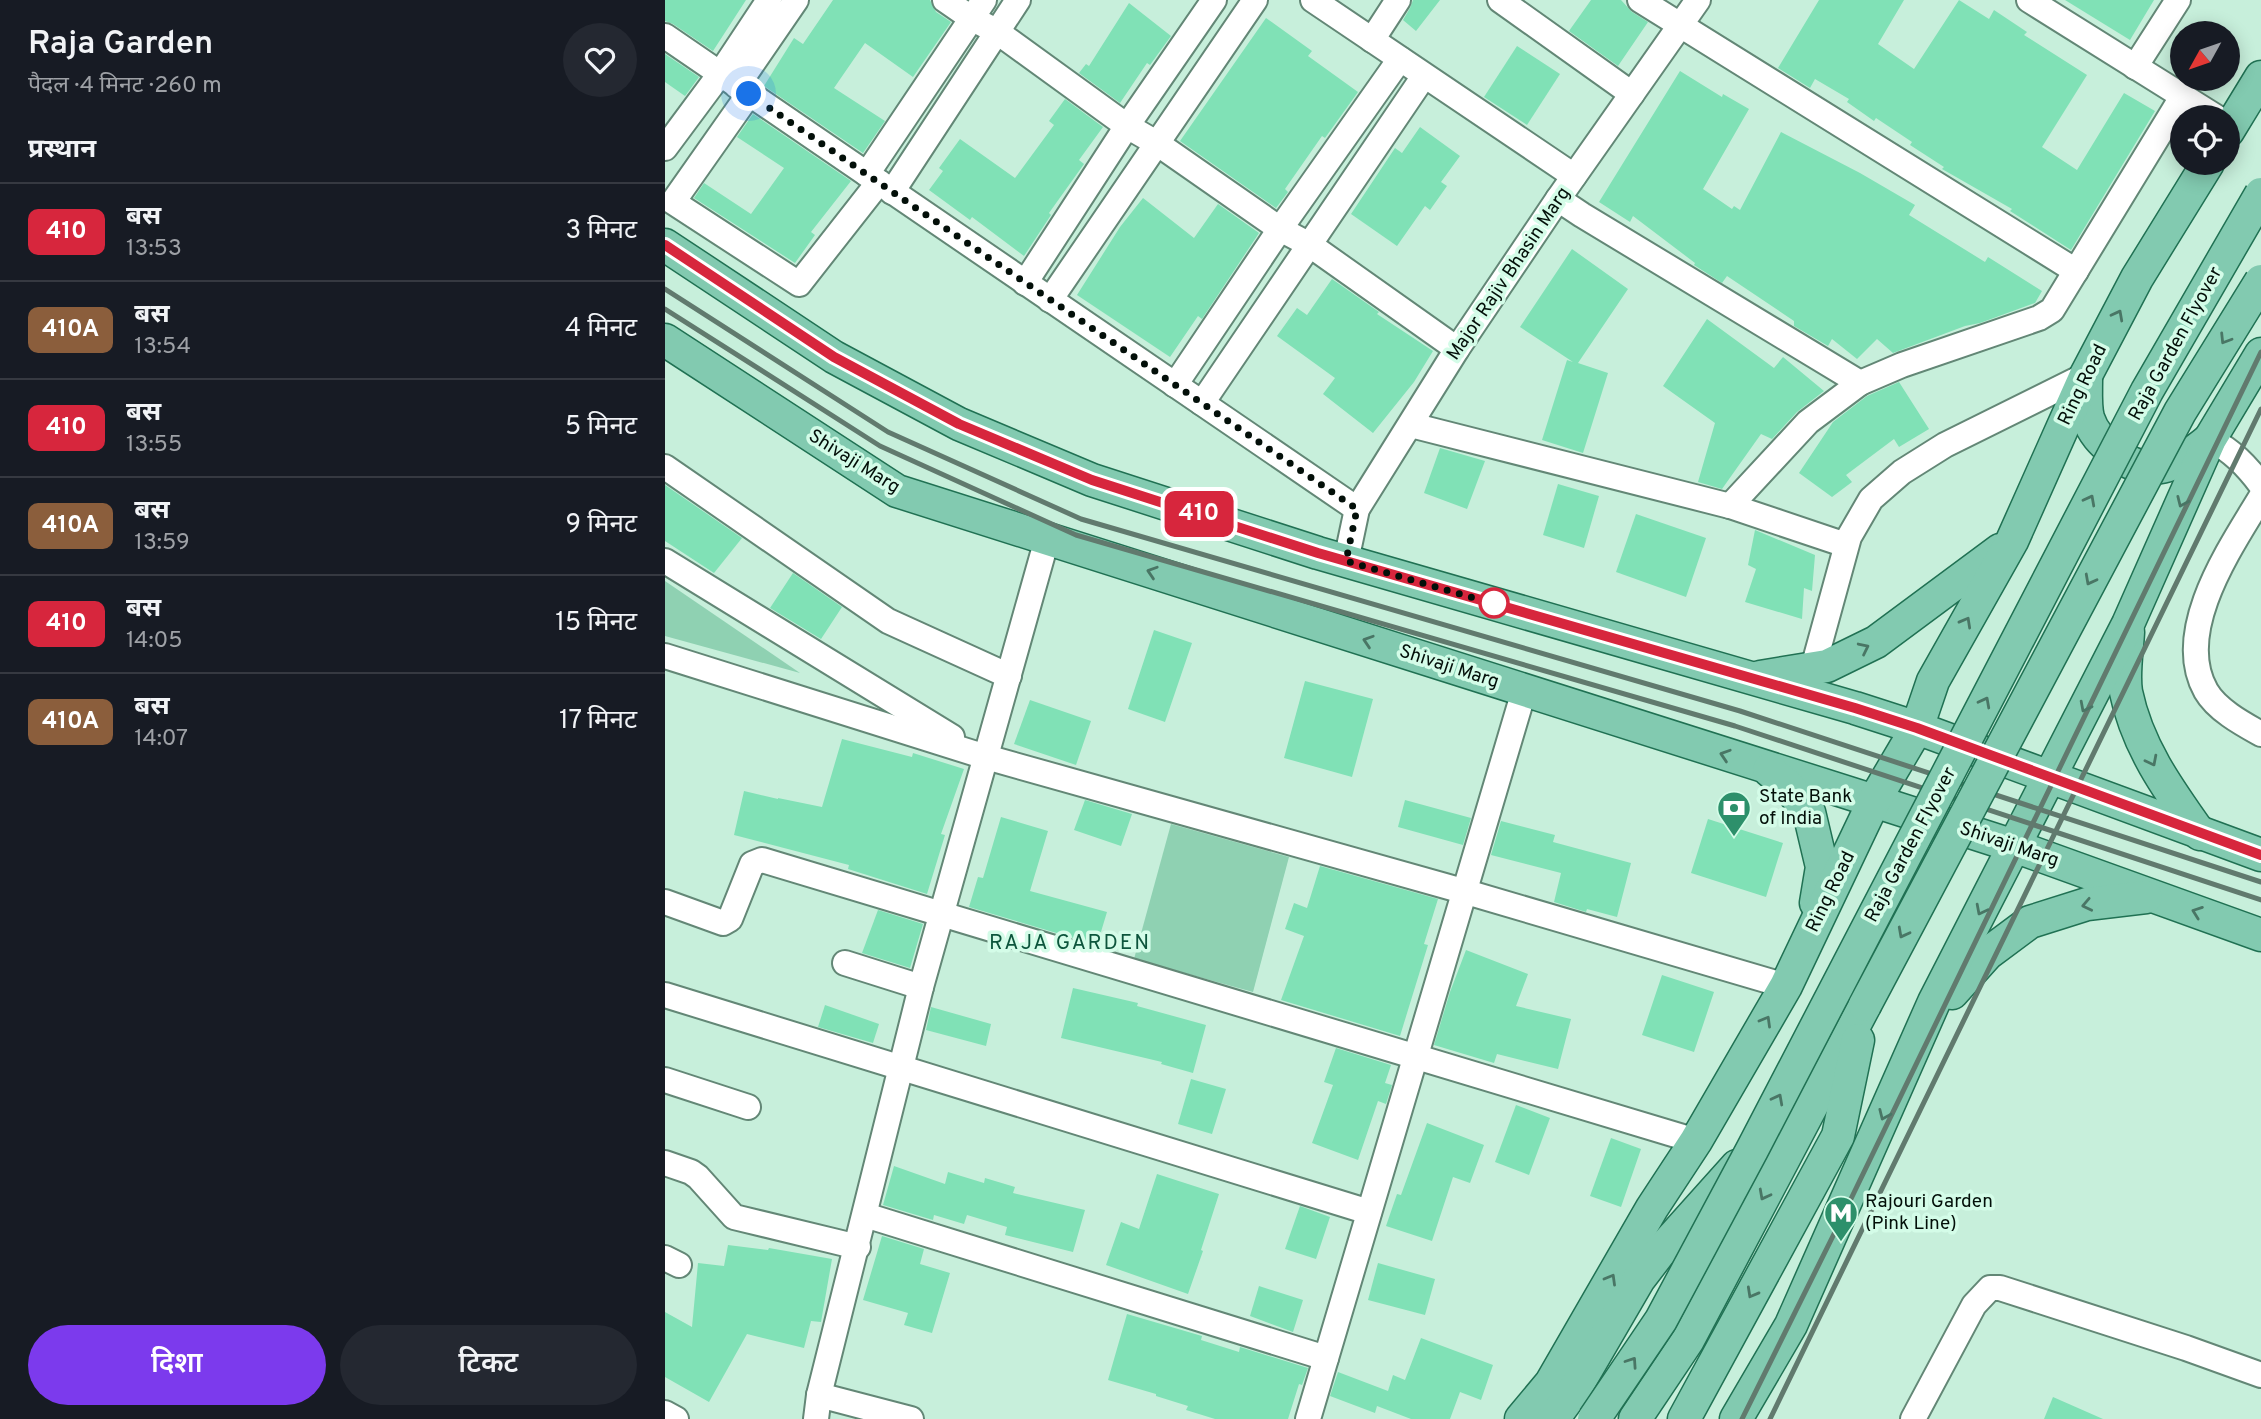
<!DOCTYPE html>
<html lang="hi">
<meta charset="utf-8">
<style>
:root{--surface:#171b24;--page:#242831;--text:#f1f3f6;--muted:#9ea1a6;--line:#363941;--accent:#7c3aed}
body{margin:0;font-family:Overpass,"Noto Sans Devanagari",sans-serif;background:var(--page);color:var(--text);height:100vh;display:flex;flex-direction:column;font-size:26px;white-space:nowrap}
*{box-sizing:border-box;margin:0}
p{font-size:23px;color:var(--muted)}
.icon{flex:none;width:38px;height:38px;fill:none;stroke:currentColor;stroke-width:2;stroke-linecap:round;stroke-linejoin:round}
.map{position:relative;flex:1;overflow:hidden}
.details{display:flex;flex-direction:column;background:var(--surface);width:665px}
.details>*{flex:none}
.badge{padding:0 14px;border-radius:10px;font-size:24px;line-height:46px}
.needle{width:46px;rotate:230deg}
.fabs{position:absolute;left:1505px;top:21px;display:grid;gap:14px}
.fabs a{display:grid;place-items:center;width:70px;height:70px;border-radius:50%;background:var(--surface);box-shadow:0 4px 18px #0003;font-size:35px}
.you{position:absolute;width:35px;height:35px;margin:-18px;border:5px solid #fff;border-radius:50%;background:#1a73e8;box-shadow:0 0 0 10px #1a73e833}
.map>.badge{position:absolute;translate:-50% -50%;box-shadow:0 0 0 4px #fff}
h2{padding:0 28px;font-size:26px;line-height:63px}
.round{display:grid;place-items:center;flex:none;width:74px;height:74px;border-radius:37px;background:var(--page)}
.headline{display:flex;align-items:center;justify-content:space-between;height:119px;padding:0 28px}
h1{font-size:33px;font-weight:600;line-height:52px}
.cta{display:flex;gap:14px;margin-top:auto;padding:14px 28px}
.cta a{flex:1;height:80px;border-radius:42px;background:var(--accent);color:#fff;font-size:28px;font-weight:600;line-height:80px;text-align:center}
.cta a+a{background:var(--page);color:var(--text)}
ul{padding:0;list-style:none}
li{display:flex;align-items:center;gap:21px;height:98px;padding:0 28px;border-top:2px solid var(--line)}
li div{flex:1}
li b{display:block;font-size:26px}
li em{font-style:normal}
li .badge{min-width:77px;font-weight:700;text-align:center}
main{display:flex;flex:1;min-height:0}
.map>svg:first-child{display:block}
.green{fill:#8fd1b2}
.building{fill:#80e1b6}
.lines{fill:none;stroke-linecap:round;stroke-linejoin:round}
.minor-casing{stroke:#638776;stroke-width:28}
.major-casing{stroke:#207153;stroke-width:35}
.minor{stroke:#fff;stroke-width:24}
.major{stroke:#82cab0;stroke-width:32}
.rail{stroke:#617a6e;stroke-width:5}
.major-bridge-casing{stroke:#207153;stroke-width:35;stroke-linecap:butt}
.major-bridge{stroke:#82cab0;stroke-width:32}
.oneway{stroke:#497665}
.line-casing{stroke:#fff;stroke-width:16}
.line{stroke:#d7263d;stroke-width:10}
.walk{stroke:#030f09;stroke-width:7;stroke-dasharray:0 12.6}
.stop-dot{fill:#fff;stroke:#d7263d;stroke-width:3.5}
.labels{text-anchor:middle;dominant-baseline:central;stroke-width:7;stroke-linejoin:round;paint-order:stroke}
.street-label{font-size:19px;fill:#030f09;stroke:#d4fce8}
.poi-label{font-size:19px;fill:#030f09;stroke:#d4fce8;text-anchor:start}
.neighbourhood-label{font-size:21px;letter-spacing:2px;fill:#0d553c;stroke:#d4fce8}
</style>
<main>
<section class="details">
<div class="headline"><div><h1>Raja Garden</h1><p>पैदल · 4 मिनट · 260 m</p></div><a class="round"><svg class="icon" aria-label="heart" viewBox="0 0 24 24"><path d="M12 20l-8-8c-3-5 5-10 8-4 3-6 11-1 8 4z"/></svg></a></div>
<h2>प्रस्थान</h2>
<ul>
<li><span class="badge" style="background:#d7263d;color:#fff">410</span><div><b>बस</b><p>13:53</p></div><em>3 मिनट</em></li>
<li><span class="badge" style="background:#8b5e3c;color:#fff">410A</span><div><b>बस</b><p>13:54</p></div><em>4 मिनट</em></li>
<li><span class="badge" style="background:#d7263d;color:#fff">410</span><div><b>बस</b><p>13:55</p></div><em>5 मिनट</em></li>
<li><span class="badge" style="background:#8b5e3c;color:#fff">410A</span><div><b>बस</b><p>13:59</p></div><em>9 मिनट</em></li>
<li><span class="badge" style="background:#d7263d;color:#fff">410</span><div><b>बस</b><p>14:05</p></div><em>15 मिनट</em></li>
<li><span class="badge" style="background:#8b5e3c;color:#fff">410A</span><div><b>बस</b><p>14:07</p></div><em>17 मिनट</em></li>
</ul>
<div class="cta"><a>दिशा</a><a>टिकट</a></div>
</section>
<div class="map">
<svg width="1596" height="1419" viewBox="0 0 1596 1419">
<rect width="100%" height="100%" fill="#c7efdb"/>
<g class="green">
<path d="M0,581L135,673L0,636Z"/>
<path d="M506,824L624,857L588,992L469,959Z"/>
</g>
<g class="building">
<path d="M0,0H81L48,51L8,24L0,21Z"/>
<path d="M168,0H265L271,12L286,22L248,77L200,43L169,88L220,121L198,153L99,86L129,38L138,44Z"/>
<path d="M748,0H775L751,31L738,20L745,8Z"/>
<path d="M926,0H956L967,12L983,22L953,66L904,31Z"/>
<path d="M1154,0H1239L1213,44L1249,69L1294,0L1324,19L1329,10L1362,32L1359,35L1422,75L1377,147L1412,170L1459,93L1490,111L1406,250L1345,211L1347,209L1277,169L1279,167L1245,145L1247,142L1211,118L1209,121L1182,102L1184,99L1150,79L1145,88L1113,68Z"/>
<path d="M1400,0H1489L1465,40Z"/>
<path d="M464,3L506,36L485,65L482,63L455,103L414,73L421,64L424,66Z"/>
<path d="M601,18L647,51L643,56L693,92L660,138L657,136L620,189L623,192L611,208L515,141Z"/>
<path d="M852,46L895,74L862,125L819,97Z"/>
<path d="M0,54L34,77L20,96L0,82Z"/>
<path d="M1015,71L1057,97L1058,94L1084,109L1038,189L1067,209L1069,206L1075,210L1116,132L1195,173L1250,205L1244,215L1320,262L1323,257L1377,291L1370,303L1315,323L1300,326L1228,353L1212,339L1192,359L1167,339L1163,346L1129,326V321L1062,276L1057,283L1029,265L1030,263L968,216L965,222L934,202Z"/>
<path d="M400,99L438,127L414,160L419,164L384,213L386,215L359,256L307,217L305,220L264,190L278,171L274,168L295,139L350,178L389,125L384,121Z"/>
<path d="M88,114L186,181L146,232L150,235L130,263L29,198L39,183L86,214L119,168L72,137Z"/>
<path d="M755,127L795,156L776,182L782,186L765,210L760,206L732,246L686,214L730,148L737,153Z"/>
<path d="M478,198L529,238L553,204L594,233L537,319L533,316L505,357L412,295L455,227Z"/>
<path d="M907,249L963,289L913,363L943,373L918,453L877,440L902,360L908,362L855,327Z"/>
<path d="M667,279L714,312L712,314L768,351L749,382L708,433L658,394L670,378L612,336L632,308L642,315Z"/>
<path d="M1042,319L1109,368L1118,357L1159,391L1132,412L1107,439L1096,434L1057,489L1033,482L1050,423L998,386Z"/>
<path d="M1234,382L1264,429L1234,447L1229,439L1181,475L1187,482L1167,497L1134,473L1168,422L1202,396Z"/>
<path d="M775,448L820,461L802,509L759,493Z"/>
<path d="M893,484L934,496L919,548L878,535Z"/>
<path d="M0,485L77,538L49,573L0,541Z"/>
<path d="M971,514L1041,538L1021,597L951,572Z"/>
<path d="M1090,530L1150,555L1147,591L1139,588L1137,619L1080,602L1091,569L1083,565Z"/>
<path d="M128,573L177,607L156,639L105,608Z"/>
<path d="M489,630L527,643L500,722L463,709Z"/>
<path d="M640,681L708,699L687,777L619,758Z"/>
<path d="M365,700L426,721L411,765L349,744Z"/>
<path d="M177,739L247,757L248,753L299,769L276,834L280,835L262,894L183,869L184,865L69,835L79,791L113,799V798L157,807Z"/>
<path d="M420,800L467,814L456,846L409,830Z"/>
<path d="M740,800L806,818L798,845L733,827Z"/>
<path d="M336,817L383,831L365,891L442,912L432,945L304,907L313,877L318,878Z"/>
<path d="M1043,819L1118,843L1101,897L1026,873Z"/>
<path d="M836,821L890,835L888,842L966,863L952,917L922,909L921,912L889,902L896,873L826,855Z"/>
<path d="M655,866L773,899L759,944L763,945L735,1036L616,1000L639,936L620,929L629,903L642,908Z"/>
<path d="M213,910L258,924L245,968L197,953Z"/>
<path d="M801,950L863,974L851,1006L906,1019L893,1069L832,1054L829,1063L769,1045L785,992Z"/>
<path d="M997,975L1049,992L1029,1052L977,1035Z"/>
<path d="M408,988L473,1003L472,1006L541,1025L528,1073L496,1064L497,1062L396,1038Z"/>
<path d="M160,1005L214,1024L208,1043L153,1027Z"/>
<path d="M266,1007L326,1024L321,1046L261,1030Z"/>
<path d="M671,1048L726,1065L720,1083L727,1085L721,1104L713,1101L693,1160L647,1143L668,1085L659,1082Z"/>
<path d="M526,1079L561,1089L547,1134L513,1124Z"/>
<path d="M851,1105L885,1118L864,1175L830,1162Z"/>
<path d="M762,1123L819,1145L805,1183L788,1177L767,1241L721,1226L732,1194L736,1195Z"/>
<path d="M946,1138L976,1149L956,1207L925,1196Z"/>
<path d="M229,1166L280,1184L283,1172L319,1183L320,1178L350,1187L348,1193L420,1210L408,1252L340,1235L342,1227L302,1215L299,1224L269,1215L268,1220L218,1205Z"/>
<path d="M492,1174L554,1194L536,1250L538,1251L523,1294L441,1265L456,1222L474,1229Z"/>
<path d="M635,1206L665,1217L651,1259L620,1249Z"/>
<path d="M217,1236L259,1249L255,1264L285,1273L267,1333L239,1325L243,1313L198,1300Z"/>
<path d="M63,1245L103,1250L104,1248L167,1259L156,1322L146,1321L139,1348L82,1334L44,1402L0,1377V1312L27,1327L33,1263L59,1266Z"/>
<path d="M713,1263L770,1279L760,1315L703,1300Z"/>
<path d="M594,1286L638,1300L628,1332L585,1316Z"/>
<path d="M462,1314L537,1336L536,1340L574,1352L575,1347L643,1368L637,1385L634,1384L623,1419H550L521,1410L523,1406L491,1396V1394L443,1380Z"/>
<path d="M756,1338L828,1365L816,1400L795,1392L785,1419H746L712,1406L710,1413L665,1396L673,1372L723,1391L728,1375L740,1380Z"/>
<path d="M1388,1397L1438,1419H1379Z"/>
</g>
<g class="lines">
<g class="minor-casing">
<g id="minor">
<path d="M280,0L306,18L331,31L462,126L493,144L615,229L645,245L792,349"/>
<path d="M648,0L909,176"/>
<path d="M835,0L967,94"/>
<path d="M975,0L1411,271"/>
<path d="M1364,0L1551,117"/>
<path d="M0,36L692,509"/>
<path d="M707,40L733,0"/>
<path d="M1470,67L1513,0"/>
<path d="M72,86L131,0"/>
<path d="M84,94L8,202L134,284L214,182"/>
<path d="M0,148L55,74L104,0"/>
<path d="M202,174L319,0"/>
<path d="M227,192L353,0"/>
<path d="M893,199L917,215L1195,383"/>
<path d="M360,283L462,126L549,0"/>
<path d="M385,300L590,0"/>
<path d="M510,385L615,229L735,59"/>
<path d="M537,403L759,76"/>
<path d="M746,425L1065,506L1181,545"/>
<path d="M1545,439C1567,451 1581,465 1596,485"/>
<path d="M0,467L223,621L344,676"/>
<path d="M1596,497C1566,547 1507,631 1541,691C1552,710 1578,724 1596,734"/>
<path d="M1065,506L1143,422L1195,383L1237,365L1374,318L1387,310L1517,97"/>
<path d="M0,561L287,737"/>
<path d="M681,561L692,509L792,349L893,199L1033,0"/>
<path d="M0,656L321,757L798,891L1121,986"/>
<path d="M1148,668L1184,537L1206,499L1237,472L1280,445L1421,375"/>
<path d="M0,902L58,923L65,919L87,864L97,860L1031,1141"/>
<path d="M180,963L256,987"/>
<path d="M0,995L704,1212"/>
<path d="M0,1080L83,1107"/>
<path d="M0,1163L26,1172L33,1177L69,1217L193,1247"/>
<path d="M200,1215L661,1358"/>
<path d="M0,1258L14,1265"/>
<path d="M154,1395L246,1419"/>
<path d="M0,1413L11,1419"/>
<path d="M151,1419L154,1395L256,987L382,539"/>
<path d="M643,1419L859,691"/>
<path d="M1248,1419L1309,1305L1325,1288H1335L1521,1348L1596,1375"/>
</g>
</g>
<g class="major-casing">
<g id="major">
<path d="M1563,131L1596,77"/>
<path d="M0,245L169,357L294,424L427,480L653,553L1190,708L1252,728L1596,855"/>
<path d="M0,340L232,491L1209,801L1349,846L1596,935"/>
<path d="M1421,380C1421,392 1420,407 1423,418C1428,433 1437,442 1449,452C1484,481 1513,466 1544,440"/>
<path d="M1463,632C1462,651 1458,673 1461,692C1472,746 1503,789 1535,834"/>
<path d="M1095,677L1162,666L1211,642L1335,550"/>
<path d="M1104,770L1123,786L1144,812L1157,867L1151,903"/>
<path d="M1287,993L1322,954L1365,922L1422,904L1481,897"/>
<path d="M856,1419L886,1383L987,1208L1031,1141L1121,986L1209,801L1252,728L1268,681L1347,541L1421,375L1472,278L1543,163"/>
<path d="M888,1419L910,1389L974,1279L994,1253L1072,1166"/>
<path d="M970,1419L1023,1340L1200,1005"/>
<path d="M1019,1419L1173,1136L1193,1040"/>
<path d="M1071,1419L1126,1325L1269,1002L1463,624L1545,439L1596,354"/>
</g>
</g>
<use href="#minor" class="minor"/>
<use href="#major" class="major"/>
<g class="rail">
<path d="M0,289L223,432L416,519L1075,711L1596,882"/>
<path d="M0,309L215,446L411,535L1070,726L1596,900"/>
<path d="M1077,1419L1167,1238L1596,352"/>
<path d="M1105,1419L1596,409"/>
</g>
<g class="major-bridge-casing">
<g id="major-bridge">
<path d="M1200,1005L1515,412L1596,281"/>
<path d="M929,1419L996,1320L1087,1150L1482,391L1596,194"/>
</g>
</g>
<use href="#major-bridge" class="major-bridge"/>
</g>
<defs><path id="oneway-chevron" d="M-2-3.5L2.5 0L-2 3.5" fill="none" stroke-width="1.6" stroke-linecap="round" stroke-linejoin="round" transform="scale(1.75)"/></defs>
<g class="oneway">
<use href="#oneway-chevron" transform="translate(1453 315) rotate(-62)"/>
<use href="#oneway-chevron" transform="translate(1560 339) rotate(122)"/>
<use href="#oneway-chevron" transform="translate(1425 500) rotate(-62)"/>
<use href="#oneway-chevron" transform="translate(1517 502) rotate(114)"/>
<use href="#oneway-chevron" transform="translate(487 572) rotate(-162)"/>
<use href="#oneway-chevron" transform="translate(1425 580) rotate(118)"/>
<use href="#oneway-chevron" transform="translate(1301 622) rotate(-61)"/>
<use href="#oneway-chevron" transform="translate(703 641) rotate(-162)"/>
<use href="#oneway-chevron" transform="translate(1199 648) rotate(-26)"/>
<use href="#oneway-chevron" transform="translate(1320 702) rotate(-62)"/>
<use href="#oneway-chevron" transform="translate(1420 707) rotate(117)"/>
<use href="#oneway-chevron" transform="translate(1060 755) rotate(-162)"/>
<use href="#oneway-chevron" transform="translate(1487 761) rotate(63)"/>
<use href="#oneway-chevron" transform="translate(1422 905) rotate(168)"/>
<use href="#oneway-chevron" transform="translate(1316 910) rotate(117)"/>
<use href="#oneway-chevron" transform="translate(1532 912) rotate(-160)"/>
<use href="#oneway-chevron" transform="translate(1238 933) rotate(118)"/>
<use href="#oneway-chevron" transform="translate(1101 1021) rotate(-60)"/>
<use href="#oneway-chevron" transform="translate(1113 1099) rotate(-62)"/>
<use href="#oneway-chevron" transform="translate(1219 1115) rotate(114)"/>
<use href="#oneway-chevron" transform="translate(1099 1195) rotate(118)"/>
<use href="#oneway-chevron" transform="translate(946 1279) rotate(-60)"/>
<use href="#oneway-chevron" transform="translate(1087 1293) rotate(119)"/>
<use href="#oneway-chevron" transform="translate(967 1362) rotate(-56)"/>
</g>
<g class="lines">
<g class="line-casing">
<path id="line" d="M0,245L169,357L294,424L427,480L653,553L1190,708L1252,728L1596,855"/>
</g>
<use href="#line" class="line"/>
<path class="walk" d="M84,94L692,509L681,561L833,605L829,603"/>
</g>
<defs>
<g id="bank-pin" transform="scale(1.75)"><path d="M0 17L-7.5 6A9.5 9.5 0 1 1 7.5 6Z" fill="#2d906b" stroke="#d4fce8"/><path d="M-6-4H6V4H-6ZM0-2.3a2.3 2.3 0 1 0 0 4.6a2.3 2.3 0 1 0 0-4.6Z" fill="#fff"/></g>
<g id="metro-pin" transform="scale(1.75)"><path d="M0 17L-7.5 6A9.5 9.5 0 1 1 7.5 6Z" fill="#2d906b" stroke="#d4fce8"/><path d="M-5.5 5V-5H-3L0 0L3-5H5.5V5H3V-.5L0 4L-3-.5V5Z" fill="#fff"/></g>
</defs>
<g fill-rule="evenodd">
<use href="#bank-pin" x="1069" y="808"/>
<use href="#metro-pin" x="1176" y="1213"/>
</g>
<circle class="stop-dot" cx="829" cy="603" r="14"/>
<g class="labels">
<g class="street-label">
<text transform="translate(844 274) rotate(-56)">Major Rajiv Bhasin Marg</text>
<text transform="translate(1511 344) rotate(-61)">Raja Garden Flyover</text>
<text transform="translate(1418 385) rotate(-64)">Ring Road</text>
<text transform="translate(189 462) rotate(32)">Shivaji Marg</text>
<text transform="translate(784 667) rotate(18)">Shivaji Marg</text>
<text transform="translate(1246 845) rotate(-62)">Raja Garden Flyover</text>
<text transform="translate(1344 845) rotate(19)">Shivaji Marg</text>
<text transform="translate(1166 892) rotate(-64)">Ring Road</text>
</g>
<g class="poi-label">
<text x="1094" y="797">State Bank<tspan x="1094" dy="22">of India</tspan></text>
<text x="1200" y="1202">Rajouri Garden<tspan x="1200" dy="22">(Pink Line)</tspan></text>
</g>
<g class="neighbourhood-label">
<text x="405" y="943">RAJA GARDEN</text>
</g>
</g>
</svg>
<div class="fabs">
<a><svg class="needle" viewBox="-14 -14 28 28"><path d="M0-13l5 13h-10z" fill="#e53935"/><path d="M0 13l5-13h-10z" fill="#9ea1a6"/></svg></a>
<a><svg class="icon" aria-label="locate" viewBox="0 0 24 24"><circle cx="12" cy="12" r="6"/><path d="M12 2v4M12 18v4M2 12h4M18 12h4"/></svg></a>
</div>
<div class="you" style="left:84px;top:94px"></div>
<b class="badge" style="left:534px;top:514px;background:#d7263d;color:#fff">410</b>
</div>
</main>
